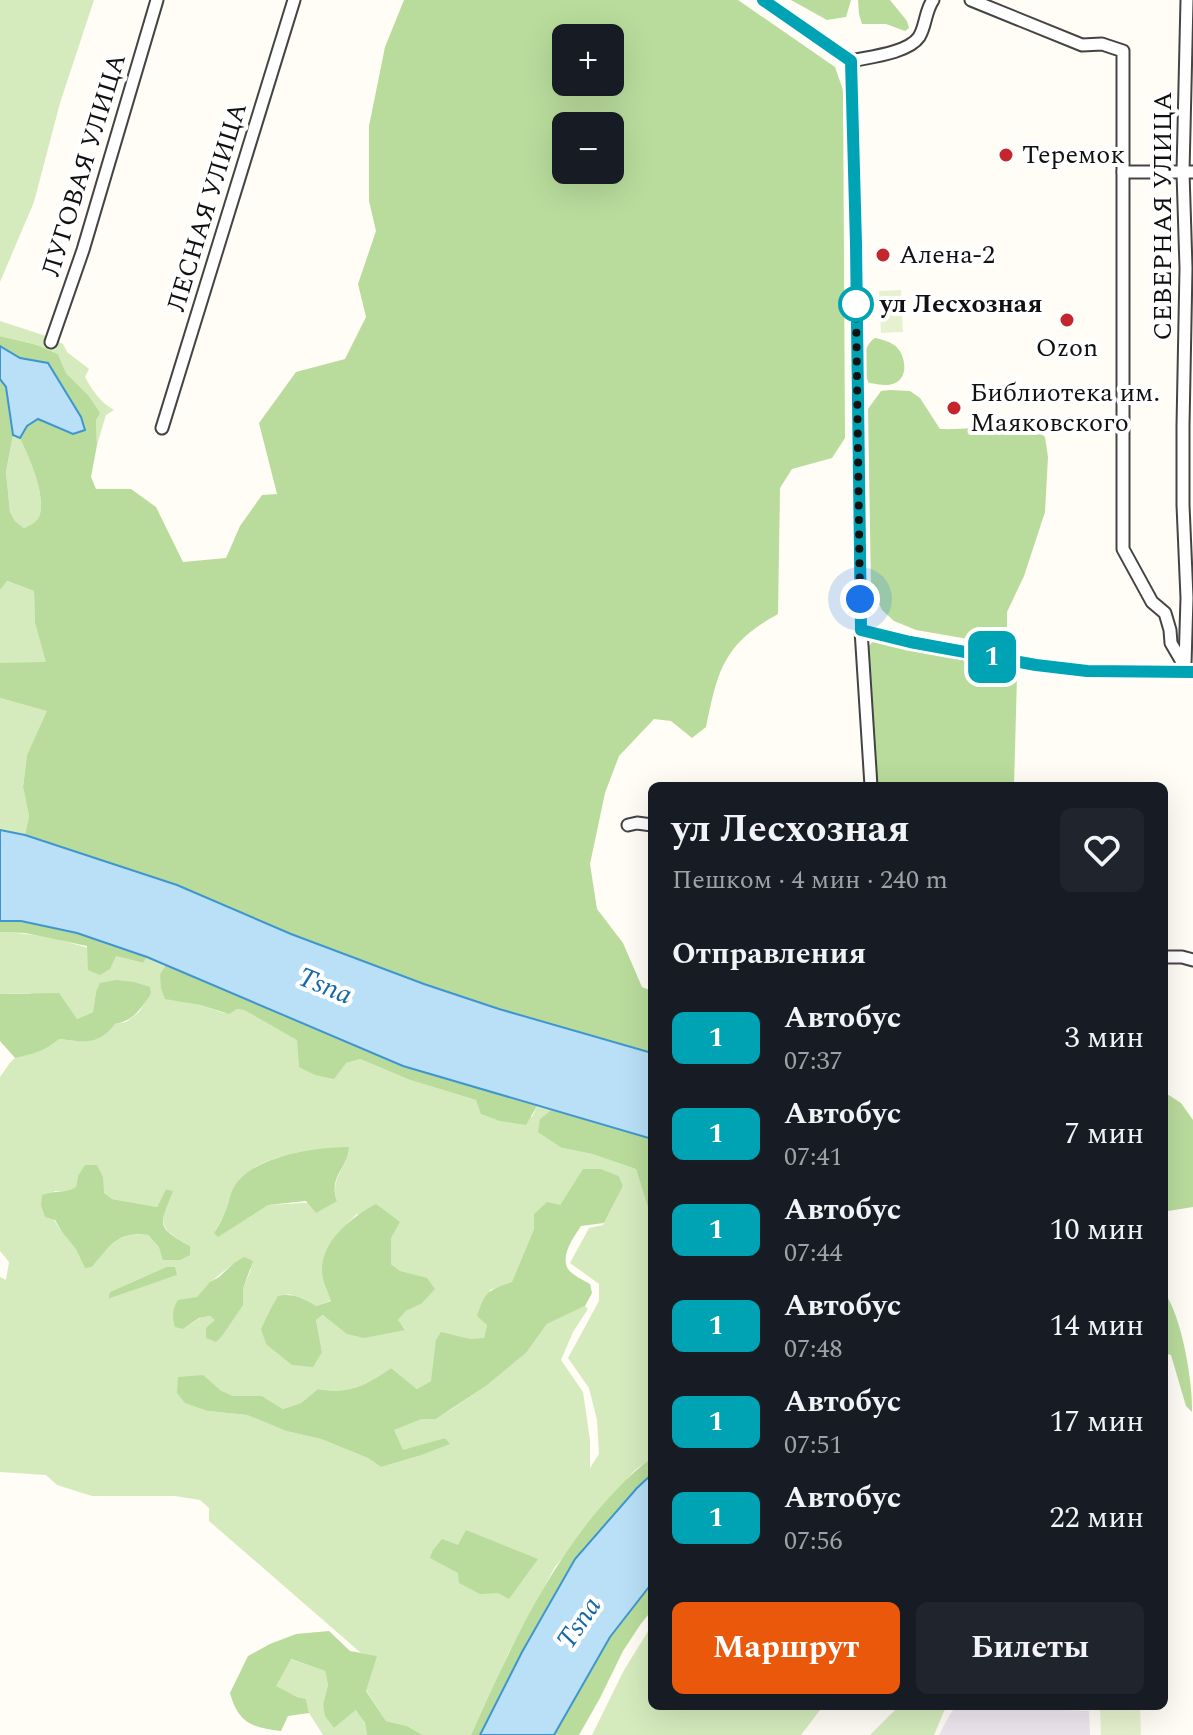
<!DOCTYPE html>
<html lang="ru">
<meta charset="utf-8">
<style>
:root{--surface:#171b24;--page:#20242c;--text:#f1f3f6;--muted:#9ea1a6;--accent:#ea580c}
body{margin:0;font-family:Spectral,serif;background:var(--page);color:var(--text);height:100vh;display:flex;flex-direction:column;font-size:30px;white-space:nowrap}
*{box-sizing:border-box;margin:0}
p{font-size:26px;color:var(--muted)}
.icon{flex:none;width:44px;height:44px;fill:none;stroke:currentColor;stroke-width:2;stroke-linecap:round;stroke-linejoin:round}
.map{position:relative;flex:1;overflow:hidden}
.sheet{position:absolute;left:648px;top:782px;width:520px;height:928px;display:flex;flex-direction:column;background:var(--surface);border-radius:12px;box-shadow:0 8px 32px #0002}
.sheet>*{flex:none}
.badge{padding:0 16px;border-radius:12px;font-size:28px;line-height:52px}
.controls{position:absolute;left:552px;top:24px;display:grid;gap:16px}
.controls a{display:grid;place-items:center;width:72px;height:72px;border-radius:12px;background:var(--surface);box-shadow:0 8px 32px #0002;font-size:40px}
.you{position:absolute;width:40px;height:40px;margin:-20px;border:6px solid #fff;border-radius:50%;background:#1a73e8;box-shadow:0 0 0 12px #1a73e833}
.map>.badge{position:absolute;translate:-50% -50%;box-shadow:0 0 0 4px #fff}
h2{padding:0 24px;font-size:30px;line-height:72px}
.round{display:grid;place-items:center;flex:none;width:84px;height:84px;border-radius:12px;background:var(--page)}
.summary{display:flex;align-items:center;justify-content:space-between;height:136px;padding:0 24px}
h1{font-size:38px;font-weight:700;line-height:60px}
.button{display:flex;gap:16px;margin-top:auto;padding:16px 24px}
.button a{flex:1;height:92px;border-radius:12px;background:var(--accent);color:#fff;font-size:32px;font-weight:700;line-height:92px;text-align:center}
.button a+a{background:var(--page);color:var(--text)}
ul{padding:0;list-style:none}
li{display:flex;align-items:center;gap:24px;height:96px;padding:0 24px}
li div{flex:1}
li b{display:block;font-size:30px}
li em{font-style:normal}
li .badge{min-width:88px;font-weight:700;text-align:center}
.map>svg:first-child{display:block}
.industrial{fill:#eee6ef}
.green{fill:#d5ebbd;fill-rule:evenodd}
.forest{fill:#b9dc9c;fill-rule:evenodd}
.pitch{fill:#e6f2cf}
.water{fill:#b9e0f7;stroke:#3f96cf;stroke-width:2}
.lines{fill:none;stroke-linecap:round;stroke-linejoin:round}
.minor-casing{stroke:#444;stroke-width:15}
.minor{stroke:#fff;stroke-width:11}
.line-casing{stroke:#fff;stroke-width:18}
.line{stroke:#00a3b4;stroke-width:12}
.walk{stroke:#111;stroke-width:8;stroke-dasharray:0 14.4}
.poi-dot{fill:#c4262e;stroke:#fff;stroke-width:3}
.stop-dot{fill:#fff;stroke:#00a3b4;stroke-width:4}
.labels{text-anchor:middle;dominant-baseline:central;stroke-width:8;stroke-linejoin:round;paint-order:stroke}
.poi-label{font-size:26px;fill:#111;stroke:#fff;text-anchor:start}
.street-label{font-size:26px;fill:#111;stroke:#fff}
.stop-label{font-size:26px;font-weight:bold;fill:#111;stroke:#fff;text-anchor:start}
.water-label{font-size:28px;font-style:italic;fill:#1768a6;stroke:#fff}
</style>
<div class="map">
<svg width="1193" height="1735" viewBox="0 0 1193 1735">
<rect width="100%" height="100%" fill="#fffdf5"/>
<path class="industrial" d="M956,1706L1089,1711L1090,1735H939L949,1716Z"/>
<g class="green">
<path d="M0,0H94L60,103L34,202L0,282Z"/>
<path d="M0,321L46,336L63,344L67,352L89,369L85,377C92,390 101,403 114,410L106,415L97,445L96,420L88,395L66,373L58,354L37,345L0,336Z"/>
<path d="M13,435L20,438C29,458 47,495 39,517C37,523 30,526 24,528L15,521L10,512L6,472Z"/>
<path d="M6,581L34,591L35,623L47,663H0V590Z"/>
<path d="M0,698L48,711L27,755L23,787L29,816L25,835L0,830Z"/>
<path d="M0,932C51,933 94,951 143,963L147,957L166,965L160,974L165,998L200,1005L224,1013L237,1009L244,1010L298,1040L299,1067L346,1063L360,1059L410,1080L532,1117L537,1106L551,1110L540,1119L562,1148L592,1154L636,1169L649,1211L652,1212V1457L634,1471L555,1567L509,1652L471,1735H423L407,1726L386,1721L366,1690L376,1656L361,1653L209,1521V1508L200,1500L175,1496H92L57,1485L46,1475L0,1472V1277L6,1280L9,1262L0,1251V1077C5,1071 10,1060 17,1057C34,1049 42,1054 59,1039L76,1041L115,1024L126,1022L139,1012L151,994L96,992L93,1012L77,1019L30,993L0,994ZM341,1147H349C348,1168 329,1178 337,1201L268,1205L214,1233C225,1214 235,1191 250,1172C263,1156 319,1149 341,1147ZM584,1169H601L619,1176L623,1186L603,1225L589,1228L570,1263L599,1284V1301L568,1358L589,1388L597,1420L599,1454L590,1468V1440L583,1392L561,1360L573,1332L588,1309L585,1306L547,1324L526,1353L486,1386L452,1409L436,1419H422L393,1430L403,1451L445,1438L449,1444L422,1455L381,1467L368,1458L321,1439L286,1431L247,1415L208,1411L220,1390L233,1396H262L283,1409L301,1403L318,1389C348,1395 368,1384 391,1368L417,1389L431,1381L470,1339H484L487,1324L490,1290L512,1283L534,1229V1214L560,1205ZM78,1176L103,1177V1193L112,1199L157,1207L166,1189L172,1191C159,1225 157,1227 190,1246L159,1247L148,1235C117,1232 110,1245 92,1267L62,1232L54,1220V1191L68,1192L76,1187ZM357,1214L391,1238V1264L400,1271L421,1304L406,1311L397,1321L405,1329L324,1315L316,1320L322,1352L266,1344L262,1329L270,1310L288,1294L302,1298L316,1306L332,1300C314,1260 327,1242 357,1214ZM234,1263L251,1269L243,1289V1305L216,1319L210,1316L200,1318L183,1329C188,1319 191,1308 197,1299C205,1284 221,1274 234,1263ZM166,1267L176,1275L108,1299L110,1292Z"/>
<path d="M652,1625V1706H823L801,1735H592L624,1670Z"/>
<path d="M290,1659L325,1671L328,1685L323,1704L326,1716L334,1728L357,1709L365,1724L367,1735H323L309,1713L306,1699L297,1697L275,1687Z"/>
<path d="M899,1706H950L944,1711L934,1735H870Z"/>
</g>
<g class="forest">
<path d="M404,0H738L835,67L843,90L845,438L832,458L792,469L780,488L778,614C724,644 718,669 706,727L692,738L671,721L654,719L619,756L605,793L590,864L597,909L623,943L642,987L652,991V1053L499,1009L424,984L291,934L177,885L25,835L29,816L23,787L27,755L47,711L0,698V663L46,662L35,623L34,591L7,581L0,590V379L6,386L13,435L6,472L10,512L15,521L24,528C29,526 36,523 39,517C47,495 29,458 20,438L27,426L37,419L73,434L81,417L48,363L20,358L0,346V336L37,345L58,354L66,373L88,395L100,413L96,420L97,445L91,477L96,489H131L156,507L183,562L226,558L240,526L262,495L277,494L259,423L296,372L345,359L366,317L358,284L376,231L369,201V126L385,47ZM566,38H610V82H566ZM566,126H610V170H566Z"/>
<path d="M791,0H851L846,17L827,20Z"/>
<path d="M858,0H890L907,21L909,28L905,31L886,24H862L859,14Z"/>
<path d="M875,338C881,339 888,341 894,345C905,352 910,377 895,383C887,387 878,384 869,383C862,370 861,347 875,338Z"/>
<path d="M890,390L910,391L920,398L940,429C970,430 1000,425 1030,424L1045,437L1048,457L1045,512L1024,576L1007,612V637L991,643L916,630L894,621L882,610L871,587L868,409L881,391Z"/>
<path d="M875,639L899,646L1014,667L1017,676L1014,786H868V647Z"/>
<path d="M0,921C51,921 99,940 147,957L143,963L116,956L110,969L100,975L88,970L87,946L25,933L0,932Z"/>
<path d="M166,965L403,1066L537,1106L526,1125L500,1121L481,1114L476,1100L410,1080L360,1059L346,1063L334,1079L315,1075L299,1067L297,1040L244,1010L237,1009L229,1014L200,1005L165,999L161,988L160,974Z"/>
<path d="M116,980L134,982L150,987L151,994C141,1009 133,1021 115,1024C98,1046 84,1042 59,1039C46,1051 32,1054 15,1058L0,1041V994L59,993L77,1019L93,1012L96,992L100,983Z"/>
<path d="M1164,1092L1181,1103L1193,1120V1207L1168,1211L1164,1215Z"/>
<path d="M551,1110L652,1139V1212L649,1211L636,1169L592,1154L562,1148L538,1132L540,1119Z"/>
<path d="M349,1147C348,1169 328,1176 337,1201L316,1213L306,1201L268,1205L218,1237L214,1233C220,1224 224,1215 228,1205C229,1200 231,1192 234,1187C252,1156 316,1147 349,1147Z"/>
<path d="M85,1165H97L103,1177L104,1193L112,1199L157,1207L166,1189L173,1191C159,1226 156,1227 190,1246V1255L180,1260H163L159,1247L148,1235C117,1231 110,1246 92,1267L85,1268L76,1249L62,1232L55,1220L45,1217L41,1205L42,1195C56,1190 64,1194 76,1187L78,1176Z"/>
<path d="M583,1169H601L619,1176L623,1186L604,1223L581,1226C574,1237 560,1255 568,1269C572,1275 583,1280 590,1284L592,1293L585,1306L547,1324L526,1353L486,1386L436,1419H422L394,1430L403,1450L445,1438L450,1444L422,1455L381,1467L368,1458L321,1439L286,1431L247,1415L208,1411L185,1403L177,1393L178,1377L203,1375L220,1390L233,1396H262L283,1409L301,1403L318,1389C349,1395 368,1384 391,1368L417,1389L431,1381L436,1340L441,1332L470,1339L484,1338L487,1325L477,1316C485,1291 489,1290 512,1282L534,1229V1214L547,1202L560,1205Z"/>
<path d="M376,1204L400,1222L391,1238V1264L400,1271L427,1278L435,1289L421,1304L406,1311L398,1320L405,1330L364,1338L347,1334L323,1315L316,1320L322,1352L313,1367L292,1365L266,1344L261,1329L270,1310L278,1296C293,1293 303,1298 316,1306L331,1301C328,1291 322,1281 322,1270C322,1240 352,1217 376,1204Z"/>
<path d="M244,1257L253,1261L243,1289V1305L222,1336L216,1342L206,1338V1328L215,1320L210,1316L199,1318L183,1329L175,1327C172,1317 172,1309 178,1300L197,1297L210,1282L219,1277L234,1263Z"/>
<path d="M166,1267H175L177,1275L108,1299L110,1292Z"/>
<path d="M1164,1292C1182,1316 1193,1383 1192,1412L1186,1406L1171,1355L1164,1353Z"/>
<path d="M652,1457V1474L637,1488L575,1559L522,1652L480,1735H471C516,1635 564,1528 652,1457Z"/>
<path d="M466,1530L538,1559L509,1599L498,1593L480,1594L459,1583L458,1573L430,1558L433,1550L442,1539L458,1545Z"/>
<path d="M652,1583V1610L640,1625L623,1651L600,1698L579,1735H554L610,1637Z"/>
<path d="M329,1631L350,1651L377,1656L366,1691L386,1721L407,1726L423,1735H367L365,1723L356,1710L334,1728L325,1716L323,1704L328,1685L325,1671L291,1659L276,1686L297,1697L306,1699L309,1713L288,1716L281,1731C253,1728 238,1723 230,1693L248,1656L270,1644L296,1634Z"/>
</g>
<g class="pitch">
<path d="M901,290L903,332L881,333L879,291Z"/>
<path d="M1100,1706H1140L1141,1735H1101Z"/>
</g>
<g class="water">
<path d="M0,346L20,358L48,363L81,417L85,430L73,434L38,419L27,426L20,438L13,435L6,387L0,379Z"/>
<path d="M0,830L25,835L177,885L291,934L424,984L499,1009L652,1053V1139L403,1066L147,957L77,933L21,921H0Z"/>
<path d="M652,1474V1583L610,1637L554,1735H480L522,1652L575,1559L637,1488Z"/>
</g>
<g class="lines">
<g class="minor-casing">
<g id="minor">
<path d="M762,0L851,61"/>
<path d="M971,0L1082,45L1102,44L1123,51V549L1152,602L1165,613L1170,630L1171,643L1185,667"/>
<path d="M851,61L856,244L861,630L871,786"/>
<path d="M851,61C869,57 908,53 919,37C926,26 925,11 933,0"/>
<path d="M1123,172H1193"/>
<path d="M51,342L83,250L157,0"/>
<path d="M162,428L294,0"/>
<path d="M861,630C933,648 1015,666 1089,671C1124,673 1158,672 1193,672"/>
<path d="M1185,664L1187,598L1183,505V426L1186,268L1183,172L1187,0"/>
<path d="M628,825L637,823L652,825"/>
<path d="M1164,957H1182L1193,960"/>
</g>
</g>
<use href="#minor" class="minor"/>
</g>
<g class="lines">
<g class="line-casing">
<path id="line" d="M763,0L851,61L856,244L861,630L910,642L1036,665L1087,671L1193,672"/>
</g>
<use href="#line" class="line"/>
<path class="walk" d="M856,304L860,599"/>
</g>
<g class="poi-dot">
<circle cx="1006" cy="155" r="8"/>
<circle cx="883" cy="255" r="8"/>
<circle cx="1067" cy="320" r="8"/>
<circle cx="954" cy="408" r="8"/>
</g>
<circle class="stop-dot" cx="856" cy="304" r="16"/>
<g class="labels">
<g class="poi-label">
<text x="1022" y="155">Теремок</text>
<text x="899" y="255">Алена-2</text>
<text x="1067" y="348" text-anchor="middle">Ozon</text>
<text x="970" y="393">Библиотека им.<tspan x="970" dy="30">Маяковского</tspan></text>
</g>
<g class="street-label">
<text transform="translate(84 165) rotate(-73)">ЛУГОВАЯ УЛИЦА</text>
<text transform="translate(207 207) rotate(-73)">ЛЕСНАЯ УЛИЦА</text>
<text transform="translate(1163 216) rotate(-90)">СЕВЕРНАЯ УЛИЦА</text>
</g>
<g class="stop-label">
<text x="880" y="304">ул Лесхозная</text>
</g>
<g class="water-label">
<text transform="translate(325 986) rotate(22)">Tsna</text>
<text transform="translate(579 1623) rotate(-56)">Tsna</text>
</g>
</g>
</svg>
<div class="controls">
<a>+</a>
<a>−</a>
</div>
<div class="you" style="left:860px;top:599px"></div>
<b class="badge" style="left:992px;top:657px;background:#00a3b4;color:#fff">1</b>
<section class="sheet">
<div class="summary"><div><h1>ул Лесхозная</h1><p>Пешком · 4 мин · 240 m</p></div><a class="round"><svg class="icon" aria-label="heart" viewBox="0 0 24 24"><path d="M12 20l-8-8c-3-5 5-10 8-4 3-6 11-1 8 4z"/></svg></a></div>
<h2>Отправления</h2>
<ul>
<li><span class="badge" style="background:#00a3b4;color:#fff">1</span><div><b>Автобус</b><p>07:37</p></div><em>3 мин</em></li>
<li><span class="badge" style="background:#00a3b4;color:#fff">1</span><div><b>Автобус</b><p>07:41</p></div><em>7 мин</em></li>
<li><span class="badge" style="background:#00a3b4;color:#fff">1</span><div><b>Автобус</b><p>07:44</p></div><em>10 мин</em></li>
<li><span class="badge" style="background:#00a3b4;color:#fff">1</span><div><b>Автобус</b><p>07:48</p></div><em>14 мин</em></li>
<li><span class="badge" style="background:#00a3b4;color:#fff">1</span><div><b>Автобус</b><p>07:51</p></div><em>17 мин</em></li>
<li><span class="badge" style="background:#00a3b4;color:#fff">1</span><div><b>Автобус</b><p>07:56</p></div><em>22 мин</em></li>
</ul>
<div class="button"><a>Маршрут</a><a>Билеты</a></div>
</section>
</div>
